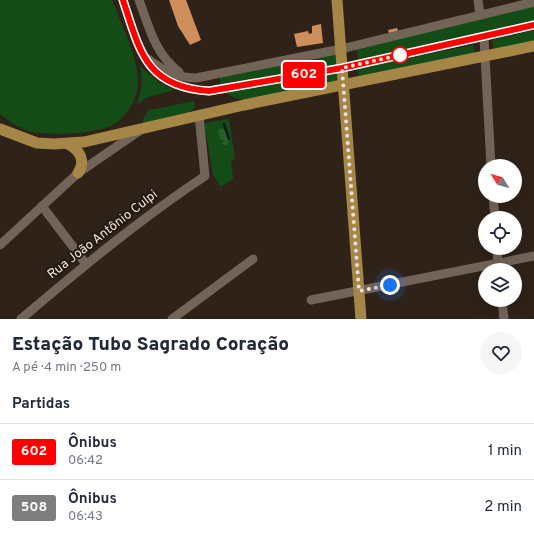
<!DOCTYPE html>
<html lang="pt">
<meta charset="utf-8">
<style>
:root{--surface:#fff;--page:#f6f6f7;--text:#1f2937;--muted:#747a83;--line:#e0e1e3}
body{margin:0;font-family:Overpass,sans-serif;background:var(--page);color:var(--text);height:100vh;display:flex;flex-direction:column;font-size:15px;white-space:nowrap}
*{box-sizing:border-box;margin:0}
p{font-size:13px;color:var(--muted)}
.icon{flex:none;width:22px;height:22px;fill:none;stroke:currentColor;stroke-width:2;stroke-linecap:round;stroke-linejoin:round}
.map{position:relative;height:319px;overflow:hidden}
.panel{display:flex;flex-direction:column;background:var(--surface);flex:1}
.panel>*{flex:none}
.badge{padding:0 8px;border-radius:3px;font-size:14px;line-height:26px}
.needle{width:26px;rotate:307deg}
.tools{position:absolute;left:478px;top:159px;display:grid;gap:8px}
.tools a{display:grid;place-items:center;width:44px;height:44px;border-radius:50%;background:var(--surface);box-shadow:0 4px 16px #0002;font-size:20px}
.you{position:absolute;width:20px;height:20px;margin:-10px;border:3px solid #fff;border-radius:50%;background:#1a73e8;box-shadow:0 0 0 6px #1a73e833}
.map>.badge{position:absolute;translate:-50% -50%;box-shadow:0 0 0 2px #fff}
h2{padding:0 12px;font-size:15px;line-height:36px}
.round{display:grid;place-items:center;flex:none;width:42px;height:42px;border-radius:21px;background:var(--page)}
.head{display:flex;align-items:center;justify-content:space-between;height:68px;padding:0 12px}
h1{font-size:19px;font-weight:800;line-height:30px}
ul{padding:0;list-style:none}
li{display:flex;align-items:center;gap:12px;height:56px;padding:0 12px;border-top:1px solid var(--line)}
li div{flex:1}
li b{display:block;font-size:15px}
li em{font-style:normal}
li .badge{min-width:44px;font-weight:700;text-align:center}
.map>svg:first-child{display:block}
.green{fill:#134c17}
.forest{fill:#265e28}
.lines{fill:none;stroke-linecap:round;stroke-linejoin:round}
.stream{stroke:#091819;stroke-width:2.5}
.building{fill:#cf8f5c}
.minor{stroke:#736458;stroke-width:9}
.major{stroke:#a58647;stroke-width:11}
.line-casing{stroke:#fff;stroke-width:9}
.line{stroke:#f00;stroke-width:6}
.walk{stroke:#eee5df;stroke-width:4;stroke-dasharray:0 7.2}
.stop-dot{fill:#fff;stroke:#f00;stroke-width:2}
.labels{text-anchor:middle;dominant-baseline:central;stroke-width:4;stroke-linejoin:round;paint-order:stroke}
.street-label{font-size:13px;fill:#eee5df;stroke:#25180f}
</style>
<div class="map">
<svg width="534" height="319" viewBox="0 0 534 319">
<rect width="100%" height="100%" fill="#2f2218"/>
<g class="green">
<path d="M0,0H112C121,24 138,56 138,81C139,95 128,115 116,123C100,134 51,136 32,132C21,130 9,121 0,114Z"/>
<path d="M534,6V22L358,62L357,48Z"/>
<path d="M534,30V41L494,49L492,40Z"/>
<path d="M473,45L475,54L359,76L358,68Z"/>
<path d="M338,52L339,67L221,88L219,73Z"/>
<path d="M140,66L160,83L175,90L148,97L137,104L142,84Z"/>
<path d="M339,73V82L249,101L235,98L222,91Z"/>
<path d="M194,101L195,107L190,112L142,123L145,115L149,110Z"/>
<path d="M229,119L235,159L231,160L233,179L221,187L213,175L204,123Z"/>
</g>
<path class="forest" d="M220,128L229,132L230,141L226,146L222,144L224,140L220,139L218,132Z"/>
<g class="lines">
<path class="stream" d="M224,124L229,139"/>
</g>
<g class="building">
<path d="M169,0H186L201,40L190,45L178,26Z"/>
<path d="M321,24L323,43L297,47L294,34L308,31L309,34L312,33V26Z"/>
<path d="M397,28L398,31L389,33L388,30Z"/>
</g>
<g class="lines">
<g class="minor">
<path d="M123,0C140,52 145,86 209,91L342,68L534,25"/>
<path d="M139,0C149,27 155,54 179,72"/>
<path d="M478,0L480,15"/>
<path d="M484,38L491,166"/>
<path d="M148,59C161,69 179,78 196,78L341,49L534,2"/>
<path d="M493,196L495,218"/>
<path d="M42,206L86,264"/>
<path d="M0,245L78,173L139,131"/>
<path d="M497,248L498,269"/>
<path d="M311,300L534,256"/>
<path d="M502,300L504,319"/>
<path d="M21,319C80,269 140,219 205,176L199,115"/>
<path d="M172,319L253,259"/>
</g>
<g class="major">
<path d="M337,0L361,319"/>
<path d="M0,129L37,143L54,144L84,142L244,105L534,46"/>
<path d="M68,144C80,150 86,161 78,173"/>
</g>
</g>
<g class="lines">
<g class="line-casing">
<path id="line" d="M123,0C140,52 146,87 209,91L342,68L534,25"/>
</g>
<use href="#line" class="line"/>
<path class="walk" d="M390,285L359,291L342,68L400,55"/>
</g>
<circle class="stop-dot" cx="400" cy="55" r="8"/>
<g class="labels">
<g class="street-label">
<text transform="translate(103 235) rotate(-38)">Rua João Antônio Culpi</text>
</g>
</g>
</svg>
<div class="tools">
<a><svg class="needle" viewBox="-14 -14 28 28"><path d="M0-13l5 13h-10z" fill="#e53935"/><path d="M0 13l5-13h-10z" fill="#747a83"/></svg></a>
<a><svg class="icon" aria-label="locate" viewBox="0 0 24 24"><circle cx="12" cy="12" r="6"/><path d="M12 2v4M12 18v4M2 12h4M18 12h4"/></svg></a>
<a><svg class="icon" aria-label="layers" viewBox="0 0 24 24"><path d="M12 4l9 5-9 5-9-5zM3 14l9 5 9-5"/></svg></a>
</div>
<div class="you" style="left:390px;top:285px"></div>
<b class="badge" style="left:304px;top:75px;background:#f00;color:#fff">602</b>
</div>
<section class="panel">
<div class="head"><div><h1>Estação Tubo Sagrado Coração</h1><p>A pé · 4 min · 250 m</p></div><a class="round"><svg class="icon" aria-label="heart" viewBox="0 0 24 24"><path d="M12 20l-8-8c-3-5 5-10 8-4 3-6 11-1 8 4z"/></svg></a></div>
<h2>Partidas</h2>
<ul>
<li><span class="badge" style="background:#f00;color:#fff">602</span><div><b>Ônibus</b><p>06:42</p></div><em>1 min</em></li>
<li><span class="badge" style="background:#7e7e7e;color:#fff">508</span><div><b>Ônibus</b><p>06:43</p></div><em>2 min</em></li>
</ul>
</section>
